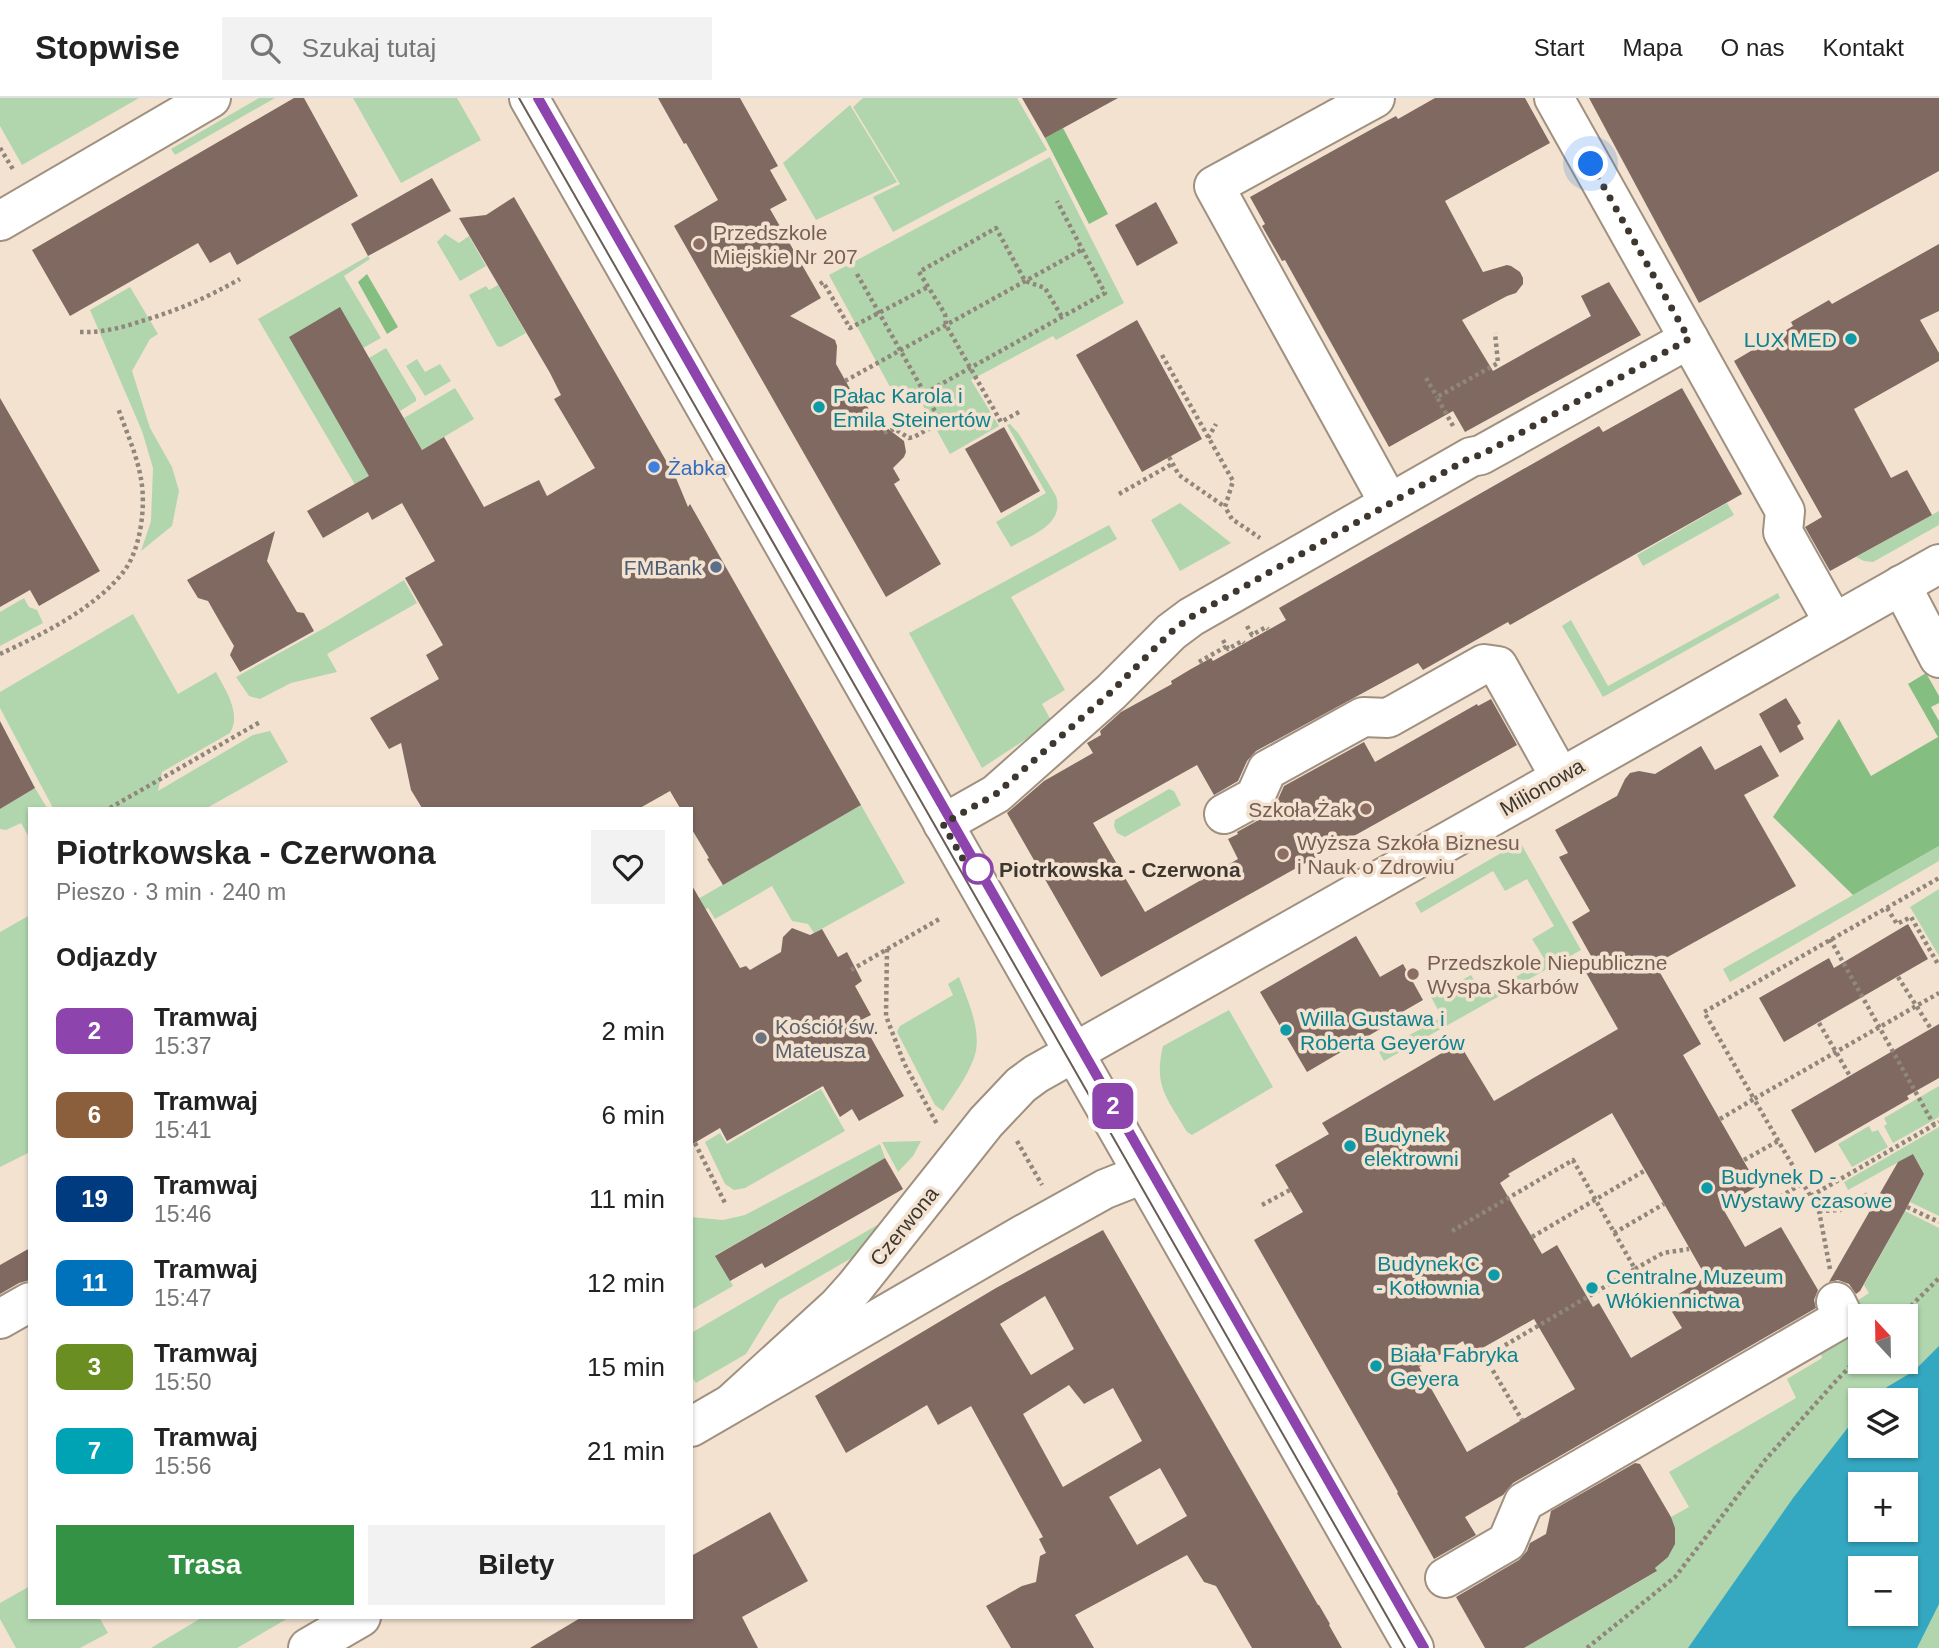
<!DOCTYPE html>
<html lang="pl">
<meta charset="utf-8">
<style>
:root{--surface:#fff;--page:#f2f2f2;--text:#222;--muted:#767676;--line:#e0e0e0;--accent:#349245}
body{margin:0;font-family:Arial,sans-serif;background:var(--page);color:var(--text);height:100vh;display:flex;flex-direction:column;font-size:26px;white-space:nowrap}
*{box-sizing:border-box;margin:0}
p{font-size:23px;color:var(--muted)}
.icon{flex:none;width:38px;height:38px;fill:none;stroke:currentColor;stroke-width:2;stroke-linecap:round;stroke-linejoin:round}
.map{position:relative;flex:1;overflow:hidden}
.panel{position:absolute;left:28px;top:709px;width:665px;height:812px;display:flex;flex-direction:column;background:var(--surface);border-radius:0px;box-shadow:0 2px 5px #0004}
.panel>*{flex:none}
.badge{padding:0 14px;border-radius:10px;font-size:24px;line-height:46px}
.needle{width:46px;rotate:338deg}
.tools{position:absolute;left:1848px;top:1206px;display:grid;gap:14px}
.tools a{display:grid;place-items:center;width:70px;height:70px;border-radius:0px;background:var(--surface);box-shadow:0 2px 5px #0004;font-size:35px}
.you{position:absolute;width:35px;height:35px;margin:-18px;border:5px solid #fff;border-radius:50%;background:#1a73e8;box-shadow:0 0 0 10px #1a73e833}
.map>.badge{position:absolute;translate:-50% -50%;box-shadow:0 0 0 4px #fff}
h2{padding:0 28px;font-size:26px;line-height:63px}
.round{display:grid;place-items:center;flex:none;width:74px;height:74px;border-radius:0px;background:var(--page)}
.headline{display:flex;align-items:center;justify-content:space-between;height:119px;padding:0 28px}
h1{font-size:33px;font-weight:700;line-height:52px}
.primary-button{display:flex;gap:14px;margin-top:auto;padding:14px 28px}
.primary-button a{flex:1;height:80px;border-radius:0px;background:var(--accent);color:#fff;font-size:28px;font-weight:700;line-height:80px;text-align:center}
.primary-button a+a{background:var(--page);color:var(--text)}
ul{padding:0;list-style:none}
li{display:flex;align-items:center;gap:21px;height:84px;padding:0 28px}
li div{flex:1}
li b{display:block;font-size:26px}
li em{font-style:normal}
li .badge{min-width:77px;font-weight:700;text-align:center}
header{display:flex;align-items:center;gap:42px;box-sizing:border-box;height:98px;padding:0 35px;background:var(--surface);border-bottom:2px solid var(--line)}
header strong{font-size:33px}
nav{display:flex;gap:38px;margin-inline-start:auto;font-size:24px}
.search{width:490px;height:63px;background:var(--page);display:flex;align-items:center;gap:18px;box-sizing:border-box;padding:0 24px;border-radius:0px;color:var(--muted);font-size:26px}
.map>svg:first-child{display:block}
.green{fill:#b1d6ae;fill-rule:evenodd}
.forest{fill:#84be80}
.water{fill:#35a8c1;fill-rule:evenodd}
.building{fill:#7f6961;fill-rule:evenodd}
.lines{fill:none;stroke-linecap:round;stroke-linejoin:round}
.minor-casing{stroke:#a0907f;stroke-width:42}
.path{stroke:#91867a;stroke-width:4.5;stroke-dasharray:3.5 3.5;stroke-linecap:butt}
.minor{stroke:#fff;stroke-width:38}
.tram{stroke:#685e55;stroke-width:2}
.line-casing{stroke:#fff;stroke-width:16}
.line{stroke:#8e44ad;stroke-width:10}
.walk{stroke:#3e3730;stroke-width:7;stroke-dasharray:0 12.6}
.education-dot{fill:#8d6e63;stroke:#f3e2d0;stroke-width:2.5}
.culture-dot{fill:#0f9aa8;stroke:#f3e2d0;stroke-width:2.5}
.shop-dot{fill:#3f7fe0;stroke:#f3e2d0;stroke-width:2.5}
.service-dot{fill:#5c6f8a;stroke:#f3e2d0;stroke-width:2.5}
.stop-dot{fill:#fff;stroke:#8e44ad;stroke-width:3.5}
.worship-dot{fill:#6b7280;stroke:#f3e2d0;stroke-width:2.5}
.labels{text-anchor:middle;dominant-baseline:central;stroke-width:7;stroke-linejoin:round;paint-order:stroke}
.education-label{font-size:21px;fill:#785e54;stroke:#f3e2d0;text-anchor:start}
.culture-label{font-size:21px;fill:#0d838f;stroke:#f3e2d0;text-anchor:start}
.shop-label{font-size:21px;fill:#366cbe;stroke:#f3e2d0;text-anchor:start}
.service-label{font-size:21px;fill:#4e5e75;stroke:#f3e2d0;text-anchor:end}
.street-label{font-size:21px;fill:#3e3730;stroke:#f3e2d0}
.stop-label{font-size:21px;font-weight:bold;fill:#3e3730;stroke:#f3e2d0;text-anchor:start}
.worship-label{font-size:21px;fill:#5b616d;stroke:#f3e2d0;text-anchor:start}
</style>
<header>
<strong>Stopwise</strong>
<div class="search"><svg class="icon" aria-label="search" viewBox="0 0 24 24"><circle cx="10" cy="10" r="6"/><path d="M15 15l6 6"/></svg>Szukaj tutaj</div>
<nav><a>Start</a><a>Mapa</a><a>O nas</a><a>Kontakt</a></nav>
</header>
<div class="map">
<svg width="1939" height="1550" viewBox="0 0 1939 1550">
<rect width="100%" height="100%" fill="#f3e2d0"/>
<g class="green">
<path d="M0,0H139L22,67L0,28Z"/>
<path d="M259,0H275L175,57L171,51Z"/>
<path d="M353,0H457L481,42L401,85Z"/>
<path d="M863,0H1017L1047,52L893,134L873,99L900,86L853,9Z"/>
<path d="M850,7L897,84L816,122L783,65Z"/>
<path d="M1050,59L1124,205L1056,242L1053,238L971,282L999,328L950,356L913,290L895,298L829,177Z"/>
<path d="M445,136L459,145L469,138L486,168L460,183L437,144Z"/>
<path d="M368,158L370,161L344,178L381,240L363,250L371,382L357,390L258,221Z"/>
<path d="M498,187L526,235L501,249L497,248L469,197L486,188L489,192Z"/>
<path d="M130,189L158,236L150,241L132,273L150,330L172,369L179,393L172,428L141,453L151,423L153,370L142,333L90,212Z"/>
<path d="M386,250L416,300V303L400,313L369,260Z"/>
<path d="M417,261L425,274L440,266L451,283L425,298L406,268Z"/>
<path d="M455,290L474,321L422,352L404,320Z"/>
<path d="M1010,326L1019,336L1056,398C1065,427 1031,437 1011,449L996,424L1046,395L1007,327Z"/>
<path d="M1180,405L1231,445L1180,473L1151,422Z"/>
<path d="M1727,405L1734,417L1643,468L1637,457Z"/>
<path d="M1939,413V427L1873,464L1864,463L1856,459Z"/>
<path d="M1109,427L1117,441L1011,499L1065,592L1042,606L1052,624L982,670L909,535Z"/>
<path d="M404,482L417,505L327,556L337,574L291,585L260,601L249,598L236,579L328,528Z"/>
<path d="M1778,495L1780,500L1603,599L1562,528L1571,522L1608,588Z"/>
<path d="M24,500L29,509L37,512L43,525L0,548V514Z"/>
<path d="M133,516L178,596L216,574C225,592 242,615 230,635L162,674L158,693L253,637L270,633L288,664L207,710H53L0,610V594Z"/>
<path d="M35,690L47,710H30V741L21,725L6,732L0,731V711Z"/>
<path d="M1169,691L1174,693L1181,707L1125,739L1117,735L1114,728L1115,722Z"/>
<path d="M861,707L905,785L814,835L808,826L792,823L772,788L715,821L708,810L691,819V805Z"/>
<path d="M1520,744L1581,852L1384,963L1379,954L1442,919L1431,899L1471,877L1483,898L1545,862L1532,841L1554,828L1527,781L1505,793L1493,773L1421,815L1415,805Z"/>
<path d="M1939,748V763L1730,884L1723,871Z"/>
<path d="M1939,791V858L1910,809Z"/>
<path d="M30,817V1054L0,1069V834Z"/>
<path d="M959,879C968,903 983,935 974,960C967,979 954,996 943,1013L935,1007L897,934L900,928L953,897L948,886Z"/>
<path d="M1229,912L1273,989L1192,1037L1187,1034C1168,1001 1153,989 1163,948Z"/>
<path d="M1939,988V1019L1893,1045L1884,1028L1887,1026L1884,1020Z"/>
<path d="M821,991L845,1033L745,1090L734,1092L725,1086L705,1044L720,1035L727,1046Z"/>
<path d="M1869,1028L1872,1034L1878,1032L1888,1049L1852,1069L1838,1046Z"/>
<path d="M1939,1029V1118L1910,1104L1924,1076L1913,1056L1848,1092L1844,1084Z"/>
<path d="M921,1043L913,1058L898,1074L882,1044Z"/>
<path d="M880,1046L885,1060L716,1157L733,1188L691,1212V1119L723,1122L745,1117Z"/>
<path d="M1905,1113L1939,1130V1550H1524L1656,1474L1655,1470C1678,1451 1675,1446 1671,1419L1689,1409L1669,1374L1796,1300L1787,1281L1822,1260L1821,1256L1860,1233V1264H1906V1218H1860L1852,1206L1869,1195L1864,1187ZM1860,1302H1906V1348H1860ZM1860,1386H1906V1432H1860ZM1860,1470H1906V1516H1860Z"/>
<path d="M879,1126L855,1158L779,1202L746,1256L696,1285L691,1277V1235Z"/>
<path d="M30,1488V1519H99L108,1535L80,1550H16L0,1521V1505Z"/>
<path d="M203,1519H290L237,1550H151Z"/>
</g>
<g class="forest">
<path d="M1063,30L1108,116L1089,126L1045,40Z"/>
<path d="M367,176L398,229L387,236L358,184Z"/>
<path d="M1926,575L1939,598V605L1931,609L1939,623V748L1853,797L1773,719L1839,621L1871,678L1938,639L1908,586Z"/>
</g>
<path class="water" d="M1939,1248V1506L1917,1550H1688L1793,1400L1860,1314V1348H1906V1302H1871L1887,1289L1914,1273ZM1860,1386H1906V1432H1860ZM1860,1470H1906V1516H1860Z"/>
<g class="building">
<path d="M294,0H304L358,98L237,167L230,154L210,165L198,145L70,218L32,152Z"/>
<path d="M658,0H740L778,68L770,72L787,102L770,111L821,200L790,218L835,242L837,248L836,266L854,298L861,297L871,315H878L887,330L904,343L906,354L904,359L893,370L900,382L894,386L941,466L886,499L674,128L718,102L686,45L684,46Z"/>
<path d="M1022,0H1118L1045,40Z"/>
<path d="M1435,0H1525L1550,45L1445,103L1483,174L1507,167L1511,168L1520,174L1523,180V186L1516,195L1507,198L1462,222L1493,273L1591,218L1581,198L1609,184L1641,237L1465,334L1453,313L1389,349L1285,162L1282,163L1262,128L1265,126L1250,99L1381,26L1396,18L1398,21Z"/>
<path d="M1589,0H1939V73L1699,205Z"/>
<path d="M432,80L451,113L368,158L351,126Z"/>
<path d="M514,99L676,380L688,409L690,406L861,707L723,787L707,761L709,760L691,730V710H680L670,693L640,710H422L411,692L401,645L389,651L370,620L439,581L426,557L443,547L405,480L435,463L402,405L372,422L368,414L323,440L307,413L369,378L289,239L340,209L422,352L444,339L484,409L539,382L547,398L595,370L554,301L561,297L550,275L459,120L486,117Z"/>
<path d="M1156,104L1178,145L1137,168L1115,127Z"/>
<path d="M1939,146V213L1920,222L1939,255V263L1854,311L1891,380L1907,372L1932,417L1830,473L1805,429L1822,419L1734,263L1793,228L1791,224L1829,202L1832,206Z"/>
<path d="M1137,222L1202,341L1142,374L1076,257Z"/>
<path d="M1682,290L1742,396L1510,527L1508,524L1423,572L1418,565L1256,653L1247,663L1238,683L1214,697L1197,667L1093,725L1145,814L1238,761L1228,741L1238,736L1237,734L1266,718L1275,708L1284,688L1364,644L1375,664L1477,606L1478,608L1491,601L1517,647L1101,879L1007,715L1044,683L1093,655L1087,645L1101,637L1100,633L1121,614L1172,586L1171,583L1191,571L1211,560L1213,563L1286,522L1279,510L1599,328L1603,334Z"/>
<path d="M0,300L100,473L39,508L30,492L0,509Z"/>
<path d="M1004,329L1040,393L1001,415L965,351Z"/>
<path d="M275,433L267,463L297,514L304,515L314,533L240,574L230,557L234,548L220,524L208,503L198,500L187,482Z"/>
<path d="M1786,600L1801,625L1797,628L1804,641L1780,655L1759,616Z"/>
<path d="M0,623L35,690L0,711Z"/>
<path d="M1761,647L1779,678L1744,697L1796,788L1655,866L1701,946L1683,957L1758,1088L1722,1109L1745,1149L1781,1129L1818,1192L1814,1202L1816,1210L1513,1385L1503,1397L1465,1419L1476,1437L1434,1461L1397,1395L1398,1394L1254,1142L1303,1114L1275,1067L1329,1036L1322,1025L1459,945L1494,1003L1618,931L1584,871L1595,865L1572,824L1590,813L1559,759L1568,755L1555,732L1617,698L1625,681L1630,675L1639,673L1655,676L1701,648L1715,672ZM1612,1015L1706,1179L1666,1204L1682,1230L1631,1260L1599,1205L1593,1209L1557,1147L1542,1156L1500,1085L1510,1078L1508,1076ZM1534,1221L1575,1291L1467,1354L1419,1269L1463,1243L1470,1257Z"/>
<path d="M691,786L740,870L746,868L750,872L781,854L783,839L792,830L810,837L822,831L838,859L847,854L862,883L855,888L871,917L861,922L904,998L859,1023L852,1011L840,1019L823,988L727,1043L720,1030L691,1047Z"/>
<path d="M1908,826L1928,861L1784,944L1759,900L1829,860L1834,870Z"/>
<path d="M1356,838L1380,879L1403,866L1423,902L1390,921L1392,924L1307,974L1260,894Z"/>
<path d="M1939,926V980L1907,998L1909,1001L1815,1055L1791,1012Z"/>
<path d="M1913,1056L1924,1076L1905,1113L1860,1193L1856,1196L1849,1186L1838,1182L1829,1184L1898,1064Z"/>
<path d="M885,1060L903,1091L765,1170L762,1165L730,1183L715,1158Z"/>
<path d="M1103,1132L1318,1507H1319L1330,1526L1329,1527L1342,1550H1252L1216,1488L1204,1484L1187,1457L1075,1517L1094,1550H1011L986,1508L1022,1488L1036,1484L1040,1458L1046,1455L1039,1441L1043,1439L971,1308L938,1327L927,1307L846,1355L815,1298L996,1190ZM1045,1198L1074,1251L1031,1277L1000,1226ZM1069,1287L1084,1306L1113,1290L1142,1343L1063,1389L1023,1316ZM1160,1370L1187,1418L1137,1447L1109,1399Z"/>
<path d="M30,1150V1182L19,1185L0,1196V1167Z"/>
<path d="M1635,1365L1640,1366L1671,1419L1675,1430V1446L1668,1459L1655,1470L1657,1473L1524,1550H1485L1456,1499L1519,1462L1527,1453L1530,1445L1546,1436L1551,1413Z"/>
<path d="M770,1414L808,1483L742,1519L758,1550H530L582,1519H691V1458Z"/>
</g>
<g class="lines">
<g class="minor-casing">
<g id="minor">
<path d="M529,0L1414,1550"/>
<path d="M1375,0L1214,88L1389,405"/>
<path d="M1554,0L1689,241"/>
<path d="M0,123L211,0"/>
<path d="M1901,487L1939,560"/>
<path d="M1224,716L1255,699L1267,672L1363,619L1388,620L1484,566L1498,568L1560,679"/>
<path d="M943,726L996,696L1111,594L1171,534L1191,519L1471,359L1481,357L1689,241L1785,413L1783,434L1834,525"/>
<path d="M0,1221L30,1204"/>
<path d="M734,1303L838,1208L855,1189L986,1024L1021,987L1036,976L1939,466"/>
<path d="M691,1329L1024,1136L1105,1091L1143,1076"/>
<path d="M1445,1480L1507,1444L1524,1404L1837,1223L1842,1216L1836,1204"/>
<path d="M308,1550L361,1519"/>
</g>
</g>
<g class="path">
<path d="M0,50L14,73"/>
<path d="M857,176L941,324L914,339L909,340L895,331L883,335"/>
<path d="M820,186L823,184L850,230L928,189"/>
<path d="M80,234C103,235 124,229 145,222C181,211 206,200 240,181"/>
<path d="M1162,257L1233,383L1225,409L1232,421L1260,440"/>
<path d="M1426,280L1437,299"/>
<path d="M845,283L1083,151"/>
<path d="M925,295L1105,195L1057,103"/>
<path d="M1019,314L1001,324L946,227L945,216L919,174L996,130L1025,183L1045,190L1062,219"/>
<path d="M1453,328L1437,299L1498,265L1495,235"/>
<path d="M1208,340L1216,326"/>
<path d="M1169,359L1179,377L1225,409"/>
<path d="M1119,396L1172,366"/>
<path d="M1247,528L1252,537L1266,529L1268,531"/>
<path d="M1223,542L1228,551L1242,543L1244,545"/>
<path d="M0,556C41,537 96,510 124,473C141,451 146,407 141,381C137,357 126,333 118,310"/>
<path d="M1199,564L1227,548"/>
<path d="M110,710L260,624"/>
<path d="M1887,810L1897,826L1911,819L1939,868"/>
<path d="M1830,841L1934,1027"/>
<path d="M887,851L886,918L904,965L938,1028"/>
<path d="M851,872L941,820"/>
<path d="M1898,879L1931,931"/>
<path d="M1819,925L1850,978"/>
<path d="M1720,1021L1754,1001L1704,914L1939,780"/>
<path d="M1017,1043L1042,1087"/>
<path d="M695,1045L725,1105"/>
<path d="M1744,1062L1778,1043"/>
<path d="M1811,1098L1939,1024"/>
<path d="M1768,1106L1803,1085"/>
<path d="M1262,1107L1290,1092"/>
<path d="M1907,1109L1939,1124"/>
<path d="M1819,1113L1840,1112L1868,1096"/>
<path d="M1452,1133L1573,1062L1635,1171L1485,1259L1522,1322"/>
<path d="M1614,1135L1664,1106"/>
<path d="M1532,1139L1644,1073"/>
<path d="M1635,1171L1663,1155L1689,1151"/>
<path d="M1830,1171L1819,1113L1754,1001L1939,895"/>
<path d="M1901,1218L1939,1180"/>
<path d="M1587,1550L1675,1479L1766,1361L1835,1284L1860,1258"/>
</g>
<use href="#minor" class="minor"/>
<g class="tram">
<path d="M519,0L1405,1550"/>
<path d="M538,0L1423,1550"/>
</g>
</g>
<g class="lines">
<g class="line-casing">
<path id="line" d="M538,0L1424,1550"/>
</g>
<use href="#line" class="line"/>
<path class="walk" d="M978,771L971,775L943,726L996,696L1111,594L1171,534L1191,519L1471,359L1481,357L1689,241L1591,66"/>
</g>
<g class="education-dot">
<circle cx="699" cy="146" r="7"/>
<circle cx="1366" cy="711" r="7"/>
<circle cx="1283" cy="756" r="7"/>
<circle cx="1413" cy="876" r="7"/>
</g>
<g class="culture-dot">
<circle cx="1851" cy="241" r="7"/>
<circle cx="819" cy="309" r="7"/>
<circle cx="1286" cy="932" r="7"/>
<circle cx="1350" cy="1048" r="7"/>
<circle cx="1707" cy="1090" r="7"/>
<circle cx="1494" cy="1177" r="7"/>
<circle cx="1592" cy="1190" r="7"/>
<circle cx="1376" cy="1268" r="7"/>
</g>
<circle class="shop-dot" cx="654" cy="369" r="7"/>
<circle class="service-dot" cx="716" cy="469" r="7"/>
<circle class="stop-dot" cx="978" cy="771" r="14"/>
<circle class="worship-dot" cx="761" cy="940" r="7"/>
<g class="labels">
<g class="education-label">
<text x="713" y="134">Przedszkole<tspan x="713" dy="24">Miejskie Nr 207</tspan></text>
<text x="1352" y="711" text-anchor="end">Szkoła Żak</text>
<text x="1297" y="744">Wyższa Szkoła Biznesu<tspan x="1297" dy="24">i Nauk o Zdrowiu</tspan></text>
<text x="1427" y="864">Przedszkole Niepubliczne<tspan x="1427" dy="24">Wyspa Skarbów</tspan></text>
</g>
<g class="culture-label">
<text x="1837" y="241" text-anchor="end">LUX MED</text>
<text x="833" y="297">Pałac Karola i<tspan x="833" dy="24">Emila Steinertów</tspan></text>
<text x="1300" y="920">Willa Gustawa i<tspan x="1300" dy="24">Roberta Geyerów</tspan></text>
<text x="1364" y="1036">Budynek<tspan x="1364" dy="24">elektrowni</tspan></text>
<text x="1721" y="1078">Budynek D -<tspan x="1721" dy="24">Wystawy czasowe</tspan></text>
<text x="1480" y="1165" text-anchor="end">Budynek C<tspan x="1480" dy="24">- Kotłownia</tspan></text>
<text x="1606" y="1178">Centralne Muzeum<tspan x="1606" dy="24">Włókiennictwa</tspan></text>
<text x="1390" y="1256">Biała Fabryka<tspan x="1390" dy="24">Geyera</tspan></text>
</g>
<g class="shop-label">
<text x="668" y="369">Żabka</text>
</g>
<g class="service-label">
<text x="702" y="469">FMBank</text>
</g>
<g class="street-label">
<text transform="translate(1542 689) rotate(-30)">Milionowa</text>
<text transform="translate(904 1128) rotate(-51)">Czerwona</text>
</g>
<g class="stop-label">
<text x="999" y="771">Piotrkowska - Czerwona</text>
</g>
<g class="worship-label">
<text x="775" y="928">Kościół św.<tspan x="775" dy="24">Mateusza</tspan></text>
</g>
</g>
</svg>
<div class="tools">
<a><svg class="needle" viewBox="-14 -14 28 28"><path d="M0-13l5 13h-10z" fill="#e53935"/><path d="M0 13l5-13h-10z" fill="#767676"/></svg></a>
<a><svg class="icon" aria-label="layers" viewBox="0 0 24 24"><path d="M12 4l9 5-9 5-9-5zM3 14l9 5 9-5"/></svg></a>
<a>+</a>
<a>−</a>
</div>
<div class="you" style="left:1591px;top:66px"></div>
<b class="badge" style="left:1113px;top:1008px;background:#8e44ad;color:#fff">2</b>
<section class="panel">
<div class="headline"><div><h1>Piotrkowska - Czerwona</h1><p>Pieszo · 3 min · 240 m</p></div><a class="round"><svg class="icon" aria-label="heart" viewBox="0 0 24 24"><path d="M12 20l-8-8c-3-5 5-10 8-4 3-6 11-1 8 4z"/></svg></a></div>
<h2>Odjazdy</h2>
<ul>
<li><span class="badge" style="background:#8e44ad;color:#fff">2</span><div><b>Tramwaj</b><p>15:37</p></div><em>2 min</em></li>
<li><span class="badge" style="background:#8b5e3c;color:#fff">6</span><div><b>Tramwaj</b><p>15:41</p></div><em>6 min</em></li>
<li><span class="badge" style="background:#003b80;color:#fff">19</span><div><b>Tramwaj</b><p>15:46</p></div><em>11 min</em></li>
<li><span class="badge" style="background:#0072bc;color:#fff">11</span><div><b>Tramwaj</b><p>15:47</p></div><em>12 min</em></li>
<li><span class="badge" style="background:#6b8e23;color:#fff">3</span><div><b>Tramwaj</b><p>15:50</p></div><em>15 min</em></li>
<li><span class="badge" style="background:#00a3b4;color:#fff">7</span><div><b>Tramwaj</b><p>15:56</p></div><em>21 min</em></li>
</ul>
<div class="primary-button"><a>Trasa</a><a>Bilety</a></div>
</section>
</div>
